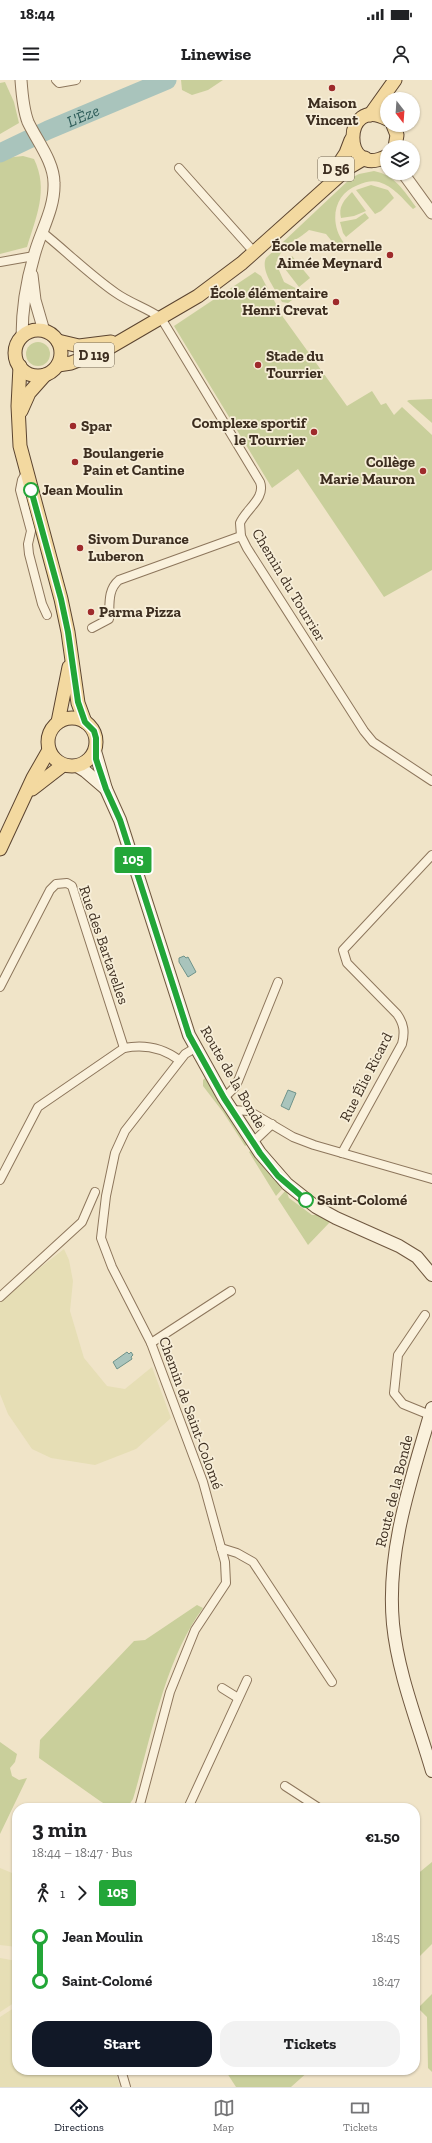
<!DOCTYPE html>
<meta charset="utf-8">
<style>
:root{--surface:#fff;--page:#f2f2f2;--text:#202124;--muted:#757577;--line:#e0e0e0;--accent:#111827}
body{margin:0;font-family:"Zilla Slab",serif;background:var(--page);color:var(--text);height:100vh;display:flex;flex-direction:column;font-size:15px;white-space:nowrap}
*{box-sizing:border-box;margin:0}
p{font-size:13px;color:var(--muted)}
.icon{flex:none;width:22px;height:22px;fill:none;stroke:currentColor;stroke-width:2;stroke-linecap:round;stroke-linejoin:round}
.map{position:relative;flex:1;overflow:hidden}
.details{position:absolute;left:12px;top:1723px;width:408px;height:272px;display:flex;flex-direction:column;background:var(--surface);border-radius:16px;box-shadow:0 1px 3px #0004}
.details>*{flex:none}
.badge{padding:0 8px;border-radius:3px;font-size:14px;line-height:26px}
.needle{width:26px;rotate:163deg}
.buttons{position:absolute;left:380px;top:12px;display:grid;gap:8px}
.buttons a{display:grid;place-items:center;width:40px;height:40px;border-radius:50%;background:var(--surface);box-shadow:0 1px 3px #0004;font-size:20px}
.map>.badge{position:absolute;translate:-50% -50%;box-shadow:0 0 0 2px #fff}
.legs{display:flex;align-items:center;gap:6px;height:44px;padding:0 20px;font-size:13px}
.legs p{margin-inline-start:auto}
.overview{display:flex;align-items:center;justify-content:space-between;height:68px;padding:0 20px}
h1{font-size:22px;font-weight:700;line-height:30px}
.button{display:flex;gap:8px;margin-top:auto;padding:8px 20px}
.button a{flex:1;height:46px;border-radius:16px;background:var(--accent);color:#fff;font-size:16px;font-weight:700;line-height:46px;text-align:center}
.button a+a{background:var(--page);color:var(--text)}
ul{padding:0 20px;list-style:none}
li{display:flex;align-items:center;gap:14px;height:44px;font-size:15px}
li i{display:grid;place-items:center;width:6px;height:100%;margin:0 5px;background:currentColor}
li i::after{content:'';width:10px;height:10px;margin:-5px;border:3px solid;border-radius:50%;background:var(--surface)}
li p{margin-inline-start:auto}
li:first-child i{background:linear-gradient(#0000 50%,currentColor 0)}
li:last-child i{background:linear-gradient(currentColor 50%,#0000 0)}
.status{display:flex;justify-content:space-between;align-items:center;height:28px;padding:0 20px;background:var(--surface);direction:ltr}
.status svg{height:11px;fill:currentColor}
header{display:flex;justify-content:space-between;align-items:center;height:52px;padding:0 20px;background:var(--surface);font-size:18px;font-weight:700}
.menu{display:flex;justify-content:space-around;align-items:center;height:56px;border-top:1px solid var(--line);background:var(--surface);font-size:11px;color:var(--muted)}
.menu a{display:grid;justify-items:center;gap:2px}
.menu .current{color:var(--accent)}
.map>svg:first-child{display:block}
.farmland{fill:#e6deb5}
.green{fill:#c9cf9b}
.water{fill:#a9c4bc;stroke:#6f938a}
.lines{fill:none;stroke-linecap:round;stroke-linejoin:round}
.river{stroke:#a9c4bc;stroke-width:19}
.minor-casing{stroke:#8d765c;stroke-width:10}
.tertiary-casing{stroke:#8d765c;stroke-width:13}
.secondary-casing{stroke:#6f573f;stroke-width:14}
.primary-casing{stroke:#5b4430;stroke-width:15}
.minor{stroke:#faf1dc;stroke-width:8}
.tertiary{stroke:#faf1dc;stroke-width:11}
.secondary{stroke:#faf1dc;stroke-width:12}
.primary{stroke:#f3d9a0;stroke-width:13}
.line-1-casing{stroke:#fff;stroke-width:9}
.line-1{stroke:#23a638;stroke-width:6}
.poi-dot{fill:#9e2a2b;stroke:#f7eed8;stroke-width:1.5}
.stop-1-dot{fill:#fff;stroke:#23a638;stroke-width:2}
.labels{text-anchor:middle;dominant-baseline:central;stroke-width:3.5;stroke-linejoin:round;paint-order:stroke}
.shield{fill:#f7eed8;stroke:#756857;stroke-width:1}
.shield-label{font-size:14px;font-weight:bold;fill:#3d2e20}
.poi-label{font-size:15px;font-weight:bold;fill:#3d2e20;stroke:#f7eed8;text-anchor:start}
.stop-label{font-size:15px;font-weight:bold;fill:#3d2e20;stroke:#f7eed8;text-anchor:start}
.street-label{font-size:15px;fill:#3d2e20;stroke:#f7eed8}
.water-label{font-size:16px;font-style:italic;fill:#2f5d5a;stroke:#f7eed8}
</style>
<div class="status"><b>18:44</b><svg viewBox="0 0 49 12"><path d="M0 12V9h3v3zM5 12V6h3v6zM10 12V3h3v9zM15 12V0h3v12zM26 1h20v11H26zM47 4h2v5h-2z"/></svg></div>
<header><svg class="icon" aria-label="menu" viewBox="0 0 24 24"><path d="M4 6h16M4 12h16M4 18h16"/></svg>Linewise<svg class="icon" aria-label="person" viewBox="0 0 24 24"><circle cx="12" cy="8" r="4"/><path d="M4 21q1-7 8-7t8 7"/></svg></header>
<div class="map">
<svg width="432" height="2007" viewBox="0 0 432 2007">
<rect width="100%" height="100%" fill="#f0e4c8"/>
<g class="farmland">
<path d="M64,1169L69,1180L73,1201L70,1231L84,1278L107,1306L125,1309L152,1287L171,1338L136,1369L95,1385L51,1378L32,1369L8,1334L0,1314V1219Z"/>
<path d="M0,1788L17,1795V1867L0,1865Z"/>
<path d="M0,1878L17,1881V1921L0,1932Z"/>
<path d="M17,1926V1990H115L120,2007H0V1937Z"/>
</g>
<g class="green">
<path d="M181,0H223L208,10L192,15L182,10Z"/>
<path d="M5,2L14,22L19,43L0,54V3Z"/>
<path d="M23,76L34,79C49,110 36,137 27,167L0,174V81L5,78Z"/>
<path d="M374,91C395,95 404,111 416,127L413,129C403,119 393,106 379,102C372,100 365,102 358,105C333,114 329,143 344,163L339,170L326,154L309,150C294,163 284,162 276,183L284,202L303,212L288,223L282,222C276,210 260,191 266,178L351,98L359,94Z"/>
<path d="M371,105L388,110L394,118L381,131L375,134L356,110Z"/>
<path d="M352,112L366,131L354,136L341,138C338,127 344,120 352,112Z"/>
<path d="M365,133L369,138L346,157L343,153L340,142L356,139Z"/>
<path d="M292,176L310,198L299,207L282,185Z"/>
<path d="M255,192L261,196L283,237L347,326L372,311L381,325L386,323L394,335L402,327L432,355V490L384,517L298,389L272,408L174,246Z"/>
<circle cx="38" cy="274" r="12"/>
<path d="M432,319V343L407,321L409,320Z"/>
<path d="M205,998L247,1063V1065L245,1066L223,1032L203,1006V1000Z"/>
<path d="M252,1070L264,1088L283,1108L276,1116L249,1072Z"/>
<path d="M286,1110L289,1118L312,1135H319L330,1142L308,1165L278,1119Z"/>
<path d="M197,1525L203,1528C165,1579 151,1658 133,1719L127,1728H111L100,1721L39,1678L40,1660L134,1561L145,1560Z"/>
<path d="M0,1662L17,1674L15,1682L10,1688L12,1696L19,1700L27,1698L0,1754Z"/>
<path d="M432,1782V1864L415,1881V1796Z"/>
<path d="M432,1914V1992L428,1988L427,1937L418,1928Z"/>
<path d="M225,1990H310L291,2007H236Z"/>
</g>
<g class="water">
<path d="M184,876L186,878L188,877L196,892L188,897L179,882V878Z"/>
<path d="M288,1010L296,1013L289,1030L281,1026Z"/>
<path d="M127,1272L129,1274L131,1272L133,1275L131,1277L132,1279L117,1289L113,1282Z"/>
</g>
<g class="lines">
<path class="river" id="s1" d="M0,73L48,50L167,0"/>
<g class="minor-casing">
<g id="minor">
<path d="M56,0L59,3L76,0"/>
<path d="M179,88L254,172"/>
<path d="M42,152C67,172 90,195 116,213C130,223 147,228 161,238L260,402C266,418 246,429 240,443L241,456L247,468L364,651L373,662L432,701"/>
<path d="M0,182L34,176"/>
<path d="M26,393L22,400L20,410L31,451L28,464L29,474L42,524L47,535"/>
<path d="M92,548L109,539C110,525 107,510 119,500L241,456"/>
<path d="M0,907L50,810L56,804L67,803L72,806L124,968"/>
<path d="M224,1018L236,1006L278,902"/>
<path d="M232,1030L249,1031L293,1057L314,1065L432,1099"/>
<path d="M253,1062L272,1044"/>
<path d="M342,1073L402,964C405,952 404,944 397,934L347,883L343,870L432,775"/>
<path d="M0,1100L38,1027L124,968C144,964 163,968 179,980"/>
<path d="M0,1217L82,1142L95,1112"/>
<path d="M425,1235L398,1275L394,1313L403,1324L430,1335"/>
<path d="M151,1263L231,1211"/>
<path d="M221,1468L237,1473L253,1482L332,1602"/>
<path d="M222,1608L238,1618"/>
<path d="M285,1706L319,1728"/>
<path d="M139,1728L170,1612L195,1550L226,1503L225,1482L203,1402L151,1263L112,1187L101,1158L106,1116L115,1073L125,1051L185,974L195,968"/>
<path d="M188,1728L247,1600"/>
<path d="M121,1990L126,2007"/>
</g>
</g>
<g class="tertiary-casing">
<g id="tertiary">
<path d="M21,0C22,14 23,29 28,42C37,61 54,82 54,103C55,129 40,152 34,176C26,203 22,229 22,257"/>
<path d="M403,93L432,133"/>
<path d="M32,195L35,220L44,251"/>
</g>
</g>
<g class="secondary-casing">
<g id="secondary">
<path d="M95,671L106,709L120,740L189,955L224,1018L260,1073L287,1104L316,1127L336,1138L399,1166L417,1177L432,1195"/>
<path d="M77,686L85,691L106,709"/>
<path d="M432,1328C412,1398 386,1469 393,1544C398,1594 418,1643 432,1691"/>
</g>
</g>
<g class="primary-casing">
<g id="primary">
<path d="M370,35L395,0"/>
<path d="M387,39C342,14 341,101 387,76"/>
<path d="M393,45L397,55L395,67"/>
<path d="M331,96L346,73L351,60"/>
<circle cx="38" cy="273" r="23"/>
<path d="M58,261L79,266L111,262"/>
<path d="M58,285L71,283L107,269L198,216L242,183L348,88L365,78"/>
<path d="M20,286L18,326L20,366L61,519L68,552L78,623L85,642"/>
<path d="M21,331L29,313L45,295"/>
<circle cx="72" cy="662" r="24"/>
<path d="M58,642L69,587"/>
<path d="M32,709L63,685"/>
<path d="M0,769L33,698L49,670"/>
</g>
</g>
<use href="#minor" class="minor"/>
<use href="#tertiary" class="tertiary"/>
<use href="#secondary" class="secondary"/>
<use href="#primary" class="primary"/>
</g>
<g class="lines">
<g class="line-1-casing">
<path id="line-1" d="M31,410L61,519L68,552L78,622L85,642L94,651L96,658V679L106,709L120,740L189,955L224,1018L260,1073L278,1096L306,1120"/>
</g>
<use href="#line-1" class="line-1"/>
</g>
<g class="poi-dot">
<circle cx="332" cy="8" r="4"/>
<circle cx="390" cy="175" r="4"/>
<circle cx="336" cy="222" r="4"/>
<circle cx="258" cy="285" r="4"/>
<circle cx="73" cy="346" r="4"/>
<circle cx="314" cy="352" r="4"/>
<circle cx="75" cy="382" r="4"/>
<circle cx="423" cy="391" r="4"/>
<circle cx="80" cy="468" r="4"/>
<circle cx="91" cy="532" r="4"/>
</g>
<g class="stop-1-dot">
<circle cx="31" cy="410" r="7"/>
<circle cx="306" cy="1120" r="7"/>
</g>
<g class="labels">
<g class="shield">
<rect x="318" y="77" width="36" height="24" rx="3"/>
<rect x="74" y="263" width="40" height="24" rx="3"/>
</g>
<g class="shield-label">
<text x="336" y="89">D 56</text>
<text x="94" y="275">D 119</text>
</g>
<g class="poi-label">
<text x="332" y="23" text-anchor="middle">Maison<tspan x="332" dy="17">Vincent</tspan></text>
<text x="382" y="166" text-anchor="end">École maternelle<tspan x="382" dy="17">Aimée Meynard</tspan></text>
<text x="328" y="213" text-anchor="end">École élémentaire<tspan x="328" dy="17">Henri Crevat</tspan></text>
<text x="266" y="276">Stade du<tspan x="266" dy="17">Tourrier</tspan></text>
<text x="306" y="343" text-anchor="end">Complexe sportif<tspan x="306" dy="17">le Tourrier</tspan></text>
<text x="81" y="346">Spar</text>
<text x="83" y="373">Boulangerie<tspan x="83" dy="17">Pain et Cantine</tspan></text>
<text x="415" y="382" text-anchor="end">Collège<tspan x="415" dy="17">Marie Mauron</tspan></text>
<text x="88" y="459">Sivom Durance<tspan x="88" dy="17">Luberon</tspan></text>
<text x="99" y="532">Parma Pizza</text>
</g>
<g class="stop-label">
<text x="42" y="410">Jean Moulin</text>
<text x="317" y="1120">Saint-Colomé</text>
</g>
<g class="street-label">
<text transform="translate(289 505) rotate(59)">Chemin du Tourrier</text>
<text transform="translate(104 865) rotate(71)">Rue des Bartavelles</text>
<text transform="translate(233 997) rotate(60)">Route de la Bonde</text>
<text transform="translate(366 997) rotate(-63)">Rue Élie Ricard</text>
<text transform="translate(191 1333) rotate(70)">Chemin de Saint-Colomé</text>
<text transform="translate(394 1411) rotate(-76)">Route de la Bonde</text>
</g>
<g class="water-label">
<text stroke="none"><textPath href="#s1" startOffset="91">L'Èze</textPath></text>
</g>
</g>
</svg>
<div class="buttons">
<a><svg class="needle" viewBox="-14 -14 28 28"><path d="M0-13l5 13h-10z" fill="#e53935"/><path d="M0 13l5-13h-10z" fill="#757577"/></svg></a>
<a><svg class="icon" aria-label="layers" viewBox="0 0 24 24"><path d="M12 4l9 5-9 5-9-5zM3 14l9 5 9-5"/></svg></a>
</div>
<b class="badge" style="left:133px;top:780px;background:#23a638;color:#fff">105</b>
<section class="details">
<div class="overview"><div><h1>3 min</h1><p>18:44 – 18:47 · Bus</p></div><b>€1.50</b></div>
<div class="legs"><svg class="icon" aria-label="walk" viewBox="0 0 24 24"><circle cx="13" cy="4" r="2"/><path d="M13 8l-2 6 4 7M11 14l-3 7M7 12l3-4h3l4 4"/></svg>1<svg class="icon" aria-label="forward" viewBox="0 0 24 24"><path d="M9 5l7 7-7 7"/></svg><b class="badge" style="background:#23a638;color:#fff">105</b></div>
<ul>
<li><i style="color:#23a638"></i><b>Jean Moulin</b><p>18:45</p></li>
<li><i style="color:#23a638"></i><b>Saint-Colomé</b><p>18:47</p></li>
</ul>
<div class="button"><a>Start</a><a>Tickets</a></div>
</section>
</div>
<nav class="menu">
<a class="current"><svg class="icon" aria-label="directions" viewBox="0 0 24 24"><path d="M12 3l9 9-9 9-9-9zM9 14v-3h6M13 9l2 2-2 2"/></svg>Directions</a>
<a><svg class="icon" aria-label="map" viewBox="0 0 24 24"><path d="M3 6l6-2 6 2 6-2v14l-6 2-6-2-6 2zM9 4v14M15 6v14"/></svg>Map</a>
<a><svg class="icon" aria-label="tickets" viewBox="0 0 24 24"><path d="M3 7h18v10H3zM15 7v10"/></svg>Tickets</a>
</nav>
